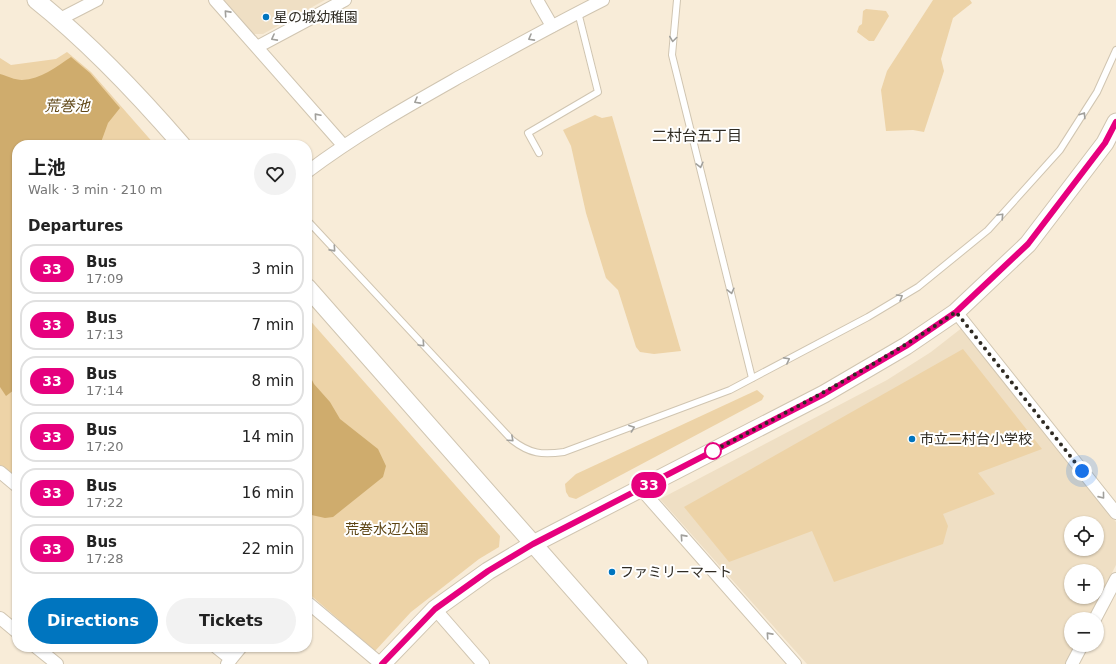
<!DOCTYPE html>
<meta charset="utf-8">
<style>
:root{--surface:#fff;--page:#f2f2f2;--text:#222;--muted:#767676;--line:#e0e0e0;--accent:#0075bf}
body{margin:0;font-family:"DejaVu Sans","Noto Sans JP",sans-serif;background:var(--page);color:var(--text);height:100vh;display:flex;flex-direction:column;font-size:15px;white-space:nowrap}
*{box-sizing:border-box;margin:0}
p{font-size:13px;color:var(--muted)}
.icon{flex:none;width:22px;height:22px;fill:none;stroke:currentColor;stroke-width:2;stroke-linecap:round;stroke-linejoin:round}
.map{position:relative;flex:1;overflow:hidden}
.panel{position:absolute;left:12px;top:140px;width:300px;height:512px;display:flex;flex-direction:column;background:var(--surface);border-radius:16px;box-shadow:0 1px 3px #0004}
.panel>*{flex:none}
.badge{padding:0 8px;border-radius:13px;font-size:14px;line-height:26px}
.buttons{position:absolute;left:1064px;top:516px;display:grid;gap:8px}
.buttons a{display:grid;place-items:center;width:40px;height:40px;border-radius:50%;background:var(--surface);box-shadow:0 1px 3px #0004;font-size:20px}
.you{position:absolute;width:20px;height:20px;margin:-10px;border:3px solid #fff;border-radius:50%;background:#1a73e8;box-shadow:0 0 0 6px #1a73e833}
.map>.badge{position:absolute;translate:-50% -50%;box-shadow:0 0 0 2px #fff}
h2{padding:0 16px;font-size:15px;line-height:36px}
.round{display:grid;place-items:center;flex:none;width:42px;height:42px;border-radius:21px;background:var(--page)}
.summary{display:flex;align-items:center;justify-content:space-between;height:68px;padding:0 16px}
h1{font-size:19px;font-weight:700;line-height:30px}
.action{display:flex;gap:8px;margin-top:auto;padding:8px 16px}
.action a{flex:1;height:46px;border-radius:24px;background:var(--accent);color:#fff;font-size:16px;font-weight:700;line-height:46px;text-align:center}
.action a+a{background:var(--page);color:var(--text)}
ul{padding:0;list-style:none}
li{display:flex;align-items:center;gap:12px;height:50px;margin:0 8px 6px;padding:0 8px;border:2px solid var(--line);border-radius:16px}
li div{flex:1}
li b{display:block;font-size:15px}
li em{font-style:normal}
li .badge{min-width:44px;font-weight:700;text-align:center}
.map>svg:first-child{display:block}
.built{fill:#efdfc4;fill-rule:evenodd}
.green{fill:#edd3a7}
.water{fill:#cfac6d}
.lines{fill:none;stroke-linecap:round;stroke-linejoin:round}
.lane-casing{stroke:#d0c5b1;stroke-width:8}
.street-casing{stroke:#d0c5b1;stroke-width:14}
.secondary-casing{stroke:#d0c5b1;stroke-width:19}
.lane{stroke:#fff;stroke-width:6}
.street{stroke:#fff;stroke-width:12}
.secondary{stroke:#fff;stroke-width:17}
.oneway{stroke:#a1a09c}
.line-casing{stroke:#fff;stroke-width:9}
.line{stroke:#e6007e;stroke-width:6}
.walk{stroke:#2f2b23;stroke-width:4;stroke-dasharray:0 7.2}
.poi-dot{fill:#0075bf;stroke:#fff;stroke-width:1.5}
.stop-dot{fill:#fff;stroke:#e6007e;stroke-width:2}
.labels{text-anchor:middle;dominant-baseline:central;stroke-width:4;stroke-linejoin:round;paint-order:stroke}
.poi-label{font-size:14px;fill:#2f2b23;stroke:#fff;text-anchor:start}
.park-label{font-size:14px;fill:#5d4514;stroke:#fff}
.water-label{font-size:15px;font-style:italic;fill:#604717;stroke:#fff}
.neighbourhood-label{font-size:15px;fill:#2f2b23;stroke:#fff}
</style>
<div class="map">
<svg width="1116" height="664" viewBox="0 0 1116 664">
<rect width="100%" height="100%" fill="#f8ecd8"/>
<g class="built">
<path d="M224,0H325L263,34H254Z"/>
<path d="M963,327L1116,522V565L1089,619H1071V645H1075L1065,664H807L660,499L887,380L931,352ZM1071,523H1097V549H1071ZM1071,571H1097V597H1071Z"/>
</g>
<g class="green">
<path d="M933,0H970L972,3L953,18L941,59L944,71L924,132L913,130L886,131L881,90L887,71Z"/>
<path d="M866,9L886,11L889,16L874,41H869L857,32L859,26L862,24L863,11Z"/>
<path d="M67,52L91,72L155,145H17V480L0,465V58L11,65L56,59Z"/>
<path d="M595,115L602,118L612,116L681,351L654,354L640,352L636,347L618,290L606,278L586,213L571,146L563,130Z"/>
<path d="M307,317L500,536L499,547L479,559L411,612L375,651L307,592Z"/>
<path d="M963,349L1042,449L978,473L995,494L943,514L948,526L943,544L834,582L812,531L729,562L684,507Z"/>
<path d="M757,390L764,396L762,400L576,499L569,497L566,492L565,484L576,474Z"/>
</g>
<g class="water">
<path d="M71,57L90,73L120,108L108,123L100,145H17V384L14,390L6,396L0,387V74C7,76 15,80 22,80C41,79 56,67 71,57Z"/>
<path d="M307,370L314,384L330,402L340,419L378,449L386,466L383,477L333,517L325,518L307,514Z"/>
</g>
<g class="lines">
<g class="lane-casing">
<g id="lane">
<path d="M677,0L672,55L752,378"/>
<path d="M539,153L528,133L598,92L578,12"/>
<path d="M307,220L512,440C530,454 542,455 564,452L730,390L868,317L918,287L988,230L1060,150L1097,92L1116,50"/>
</g>
</g>
<g class="street-casing">
<g id="street">
<path d="M215,0L343,145"/>
<path d="M537,0L552,26"/>
<path d="M60,19L97,0"/>
<path d="M257,47L345,0"/>
<path d="M307,172C356,135 408,106 461,76C508,50 555,24 603,0"/>
<path d="M956,312L1116,513"/>
<path d="M0,472L17,486"/>
<path d="M641,489L795,664"/>
<path d="M307,602L381,664"/>
<path d="M435,609L483,664"/>
<path d="M0,618L17,632"/>
<path d="M1095,619L1116,579"/>
<path d="M36,647L57,664"/>
<path d="M216,647L231,659"/>
<path d="M227,664L241,647"/>
<path d="M1072,664L1082,645"/>
</g>
</g>
<g class="secondary-casing">
<g id="secondary">
<path d="M36,0C90,43 137,93 182,145"/>
<path d="M307,287L639,664"/>
<path d="M382,664L435,609L488,571L533,544L824,394L906,346L956,312L1028,244L1105,143L1116,122"/>
</g>
</g>
<use href="#lane" class="lane"/>
<use href="#street" class="street"/>
<use href="#secondary" class="secondary"/>
</g>
<defs><path id="oneway-chevron" d="M-2-3.5L2.5 0L-2 3.5" fill="none" stroke-width="1.6" stroke-linecap="round" stroke-linejoin="round"/></defs>
<g class="oneway">
<use href="#oneway-chevron" transform="translate(227 13) rotate(-132)"/>
<use href="#oneway-chevron" transform="translate(274 38) rotate(152)"/>
<use href="#oneway-chevron" transform="translate(531 38) rotate(151)"/>
<use href="#oneway-chevron" transform="translate(673 39) rotate(98)"/>
<use href="#oneway-chevron" transform="translate(417 101) rotate(151)"/>
<use href="#oneway-chevron" transform="translate(1083 115) rotate(-57)"/>
<use href="#oneway-chevron" transform="translate(317 116) rotate(-131)"/>
<use href="#oneway-chevron" transform="translate(700 165) rotate(76)"/>
<use href="#oneway-chevron" transform="translate(1001 216) rotate(-47)"/>
<use href="#oneway-chevron" transform="translate(333 249) rotate(48)"/>
<use href="#oneway-chevron" transform="translate(731 291) rotate(76)"/>
<use href="#oneway-chevron" transform="translate(900 297) rotate(-31)"/>
<use href="#oneway-chevron" transform="translate(422 344) rotate(47)"/>
<use href="#oneway-chevron" transform="translate(787 360) rotate(-28)"/>
<use href="#oneway-chevron" transform="translate(632 428) rotate(-20)"/>
<use href="#oneway-chevron" transform="translate(511 439) rotate(42)"/>
<use href="#oneway-chevron" transform="translate(1102 496) rotate(51)"/>
<use href="#oneway-chevron" transform="translate(683 537) rotate(-132)"/>
<use href="#oneway-chevron" transform="translate(769 635) rotate(-132)"/>
</g>
<g class="lines">
<g class="line-casing">
<path id="line" d="M382,664L435,609L488,571L533,544L824,394L906,346L956,312L1028,244L1105,143L1116,122"/>
</g>
<use href="#line" class="line"/>
<path class="walk" d="M713,451L711,452C796,408 877,365 956,312L1082,471"/>
</g>
<g class="poi-dot">
<circle cx="266" cy="17" r="4"/>
<circle cx="912" cy="439" r="4"/>
<circle cx="612" cy="572" r="4"/>
</g>
<circle class="stop-dot" cx="713" cy="451" r="8"/>
<g class="labels">
<g class="poi-label">
<text x="274" y="17">星の城幼稚園</text>
<text x="920" y="439">市立二村台小学校</text>
<text x="620" y="572">ファミリーマート</text>
</g>
<g class="park-label">
<text x="387" y="529">荒巻水辺公園</text>
</g>
<g class="water-label">
<text x="67" y="106">荒巻池</text>
</g>
<g class="neighbourhood-label">
<text x="697" y="136">二村台五丁目</text>
</g>
</g>
</svg>
<div class="buttons">
<a><svg class="icon" aria-label="locate" viewBox="0 0 24 24"><circle cx="12" cy="12" r="6"/><path d="M12 2v4M12 18v4M2 12h4M18 12h4"/></svg></a>
<a>+</a>
<a>−</a>
</div>
<div class="you" style="left:1082px;top:471px"></div>
<b class="badge" style="left:649px;top:485px;background:#e6007e;color:#fff">33</b>
<section class="panel">
<div class="summary"><div><h1>上池</h1><p>Walk · 3 min · 210 m</p></div><a class="round"><svg class="icon" aria-label="heart" viewBox="0 0 24 24"><path d="M12 20l-8-8c-3-5 5-10 8-4 3-6 11-1 8 4z"/></svg></a></div>
<h2>Departures</h2>
<ul>
<li><span class="badge" style="background:#e6007e;color:#fff">33</span><div><b>Bus</b><p>17:09</p></div><em>3 min</em></li>
<li><span class="badge" style="background:#e6007e;color:#fff">33</span><div><b>Bus</b><p>17:13</p></div><em>7 min</em></li>
<li><span class="badge" style="background:#e6007e;color:#fff">33</span><div><b>Bus</b><p>17:14</p></div><em>8 min</em></li>
<li><span class="badge" style="background:#e6007e;color:#fff">33</span><div><b>Bus</b><p>17:20</p></div><em>14 min</em></li>
<li><span class="badge" style="background:#e6007e;color:#fff">33</span><div><b>Bus</b><p>17:22</p></div><em>16 min</em></li>
<li><span class="badge" style="background:#e6007e;color:#fff">33</span><div><b>Bus</b><p>17:28</p></div><em>22 min</em></li>
</ul>
<div class="action"><a>Directions</a><a>Tickets</a></div>
</section>
</div>
